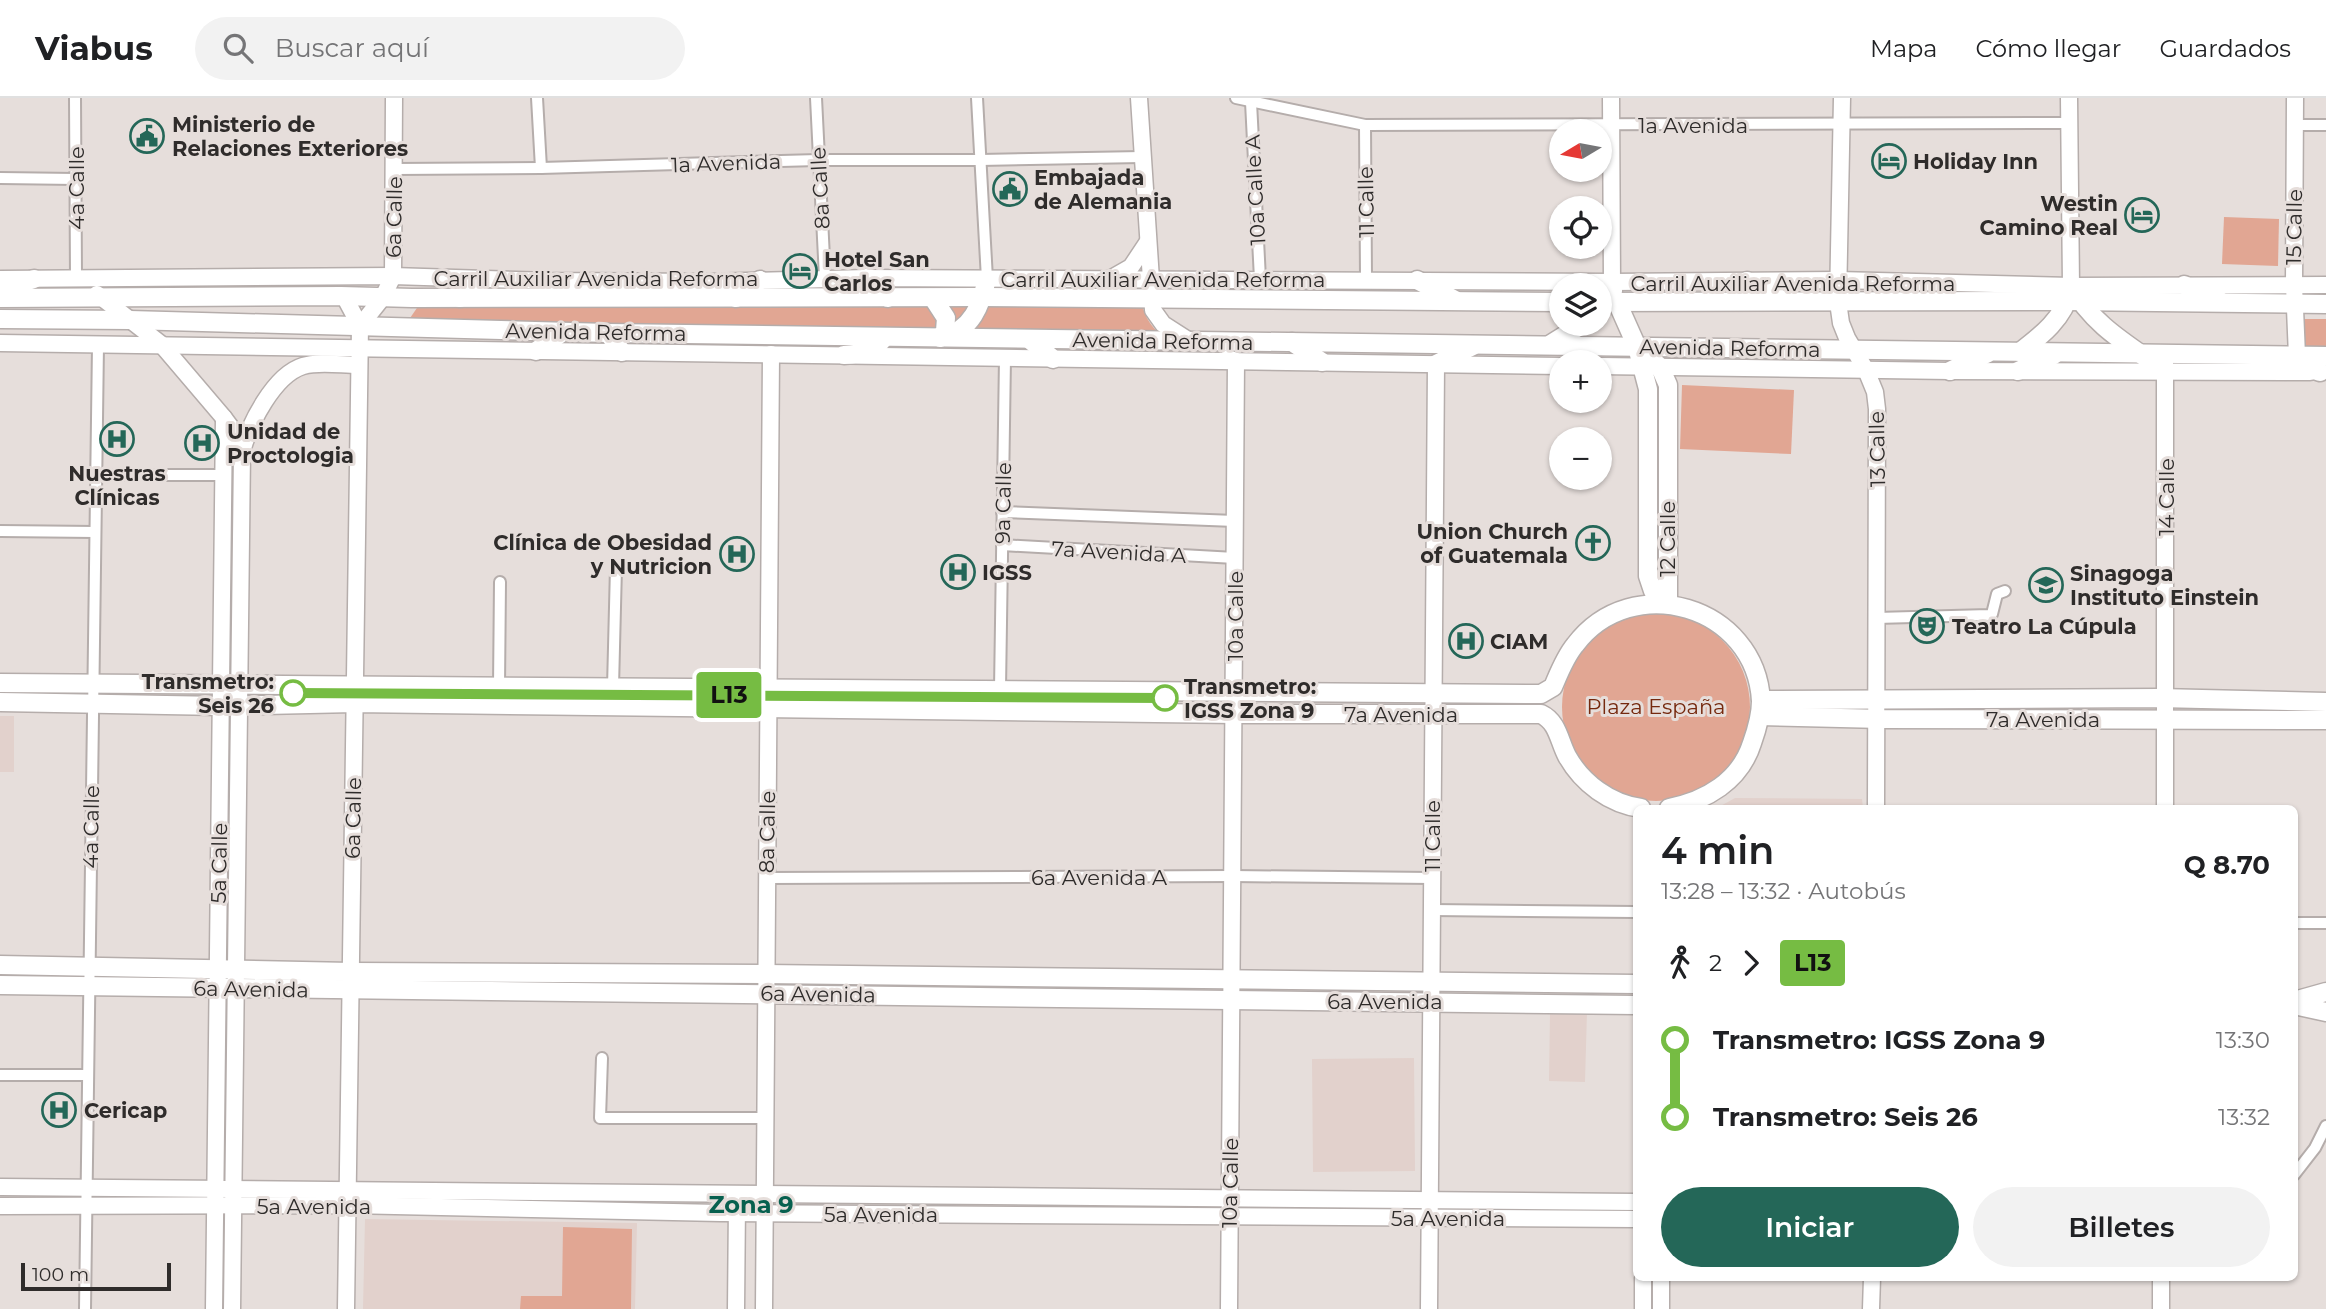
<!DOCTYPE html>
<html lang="es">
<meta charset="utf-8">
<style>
:root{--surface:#fff;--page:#f2f2f2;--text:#202124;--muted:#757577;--line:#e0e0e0;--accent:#246758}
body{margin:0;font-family:Montserrat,sans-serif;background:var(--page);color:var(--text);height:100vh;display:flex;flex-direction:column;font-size:26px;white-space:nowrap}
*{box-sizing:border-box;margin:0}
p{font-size:23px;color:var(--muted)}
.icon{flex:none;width:38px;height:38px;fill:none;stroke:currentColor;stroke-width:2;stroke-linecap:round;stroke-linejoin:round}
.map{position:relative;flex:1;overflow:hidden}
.panel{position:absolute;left:1633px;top:707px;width:665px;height:476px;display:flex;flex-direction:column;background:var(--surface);border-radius:10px;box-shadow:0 2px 5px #0004}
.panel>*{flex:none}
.badge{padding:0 14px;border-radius:5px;font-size:24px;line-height:46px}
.needle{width:46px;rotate:260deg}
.buttons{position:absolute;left:1549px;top:21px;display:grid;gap:14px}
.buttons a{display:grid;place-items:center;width:63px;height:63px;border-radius:50%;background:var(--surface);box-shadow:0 2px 5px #0004;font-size:35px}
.scale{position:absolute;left:21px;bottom:18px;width:150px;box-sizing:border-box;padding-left:7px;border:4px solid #2f2c2b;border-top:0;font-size:19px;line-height:24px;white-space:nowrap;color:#2f2c2b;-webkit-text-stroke:5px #e6dedb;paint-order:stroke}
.map>.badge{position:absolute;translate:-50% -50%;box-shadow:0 0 0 4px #fff}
.legs{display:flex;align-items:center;gap:10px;height:77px;padding:0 28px;font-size:23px}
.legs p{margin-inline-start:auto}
.summary{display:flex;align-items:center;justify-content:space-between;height:119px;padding:0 28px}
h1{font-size:38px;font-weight:600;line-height:52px}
.cta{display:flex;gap:14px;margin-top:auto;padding:14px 28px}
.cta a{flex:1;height:80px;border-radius:42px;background:var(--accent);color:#fff;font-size:28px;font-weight:600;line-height:80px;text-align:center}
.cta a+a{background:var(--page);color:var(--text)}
ul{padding:0 28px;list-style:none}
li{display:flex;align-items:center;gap:24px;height:77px;font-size:26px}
li i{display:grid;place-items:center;width:10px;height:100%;margin:0 9px;background:currentColor}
li i::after{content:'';width:18px;height:18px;margin:-9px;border:5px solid;border-radius:50%;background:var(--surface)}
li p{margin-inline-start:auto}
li:first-child i{background:linear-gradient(#0000 50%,currentColor 0)}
li:last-child i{background:linear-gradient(currentColor 50%,#0000 0)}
header{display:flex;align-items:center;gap:42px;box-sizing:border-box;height:98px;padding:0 35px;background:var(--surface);border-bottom:2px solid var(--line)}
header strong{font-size:33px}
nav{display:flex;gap:38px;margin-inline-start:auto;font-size:24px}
.search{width:490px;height:63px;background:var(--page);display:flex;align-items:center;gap:18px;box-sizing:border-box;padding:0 24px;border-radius:38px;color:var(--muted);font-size:26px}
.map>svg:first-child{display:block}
.built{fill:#e2d1cc}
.green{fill:#e1a693}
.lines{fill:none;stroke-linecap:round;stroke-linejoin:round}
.street-casing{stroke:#b5adab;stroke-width:14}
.secondary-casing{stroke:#b5adab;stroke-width:19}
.primary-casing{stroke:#b5adab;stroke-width:21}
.street{stroke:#fff;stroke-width:10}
.secondary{stroke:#fff;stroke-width:16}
.primary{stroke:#fff;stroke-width:18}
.line-1-casing{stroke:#fff;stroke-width:16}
.line-1{stroke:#76bc43;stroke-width:10}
.stop-1-dot{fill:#fff;stroke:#76bc43;stroke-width:3.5}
.labels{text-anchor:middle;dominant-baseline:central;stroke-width:6;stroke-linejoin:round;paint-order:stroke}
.poi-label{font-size:21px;font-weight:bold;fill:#2f2c2b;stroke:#e6dedb;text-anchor:start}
.street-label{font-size:21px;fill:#2f2c2b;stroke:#e6dedb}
.stop-label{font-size:21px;font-weight:bold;fill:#2f2c2b;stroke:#e6dedb;text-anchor:end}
.park-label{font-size:21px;fill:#75290e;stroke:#e6dedb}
.quarter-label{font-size:24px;font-weight:bold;fill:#07604f;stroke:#e6dedb}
</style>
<header>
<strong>Viabus</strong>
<div class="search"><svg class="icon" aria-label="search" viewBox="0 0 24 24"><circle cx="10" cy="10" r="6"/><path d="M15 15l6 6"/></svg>Buscar aquí</div>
<nav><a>Mapa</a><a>Cómo llegar</a><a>Guardados</a></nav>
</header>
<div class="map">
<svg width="2326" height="1211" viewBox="0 0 2326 1211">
<rect width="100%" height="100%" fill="#e6dedb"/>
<g class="built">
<rect x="0" y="618" width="14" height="56"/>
<path d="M1735,700L1862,701L1863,710H1717Z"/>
<path d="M1587,914L1585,984L1549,983L1550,915Z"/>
<path d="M1414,960L1415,1073L1313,1074L1312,961Z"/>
<path d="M365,1121L637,1125L635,1211H363Z"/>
</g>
<g class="green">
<path d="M2224,119L2279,121L2278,168L2222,166Z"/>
<path d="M419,207H1127L1143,210C1150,233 1166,242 1188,250L397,239Z"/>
<path d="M2302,221H2326V248H2303Z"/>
<path d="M1682,287L1794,292L1791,356L1680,351Z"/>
<circle cx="1656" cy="609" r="94"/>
<path d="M563,1129L632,1131L631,1211H520L521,1198H562Z"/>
</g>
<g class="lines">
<g class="street-casing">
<g id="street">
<path d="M75,0L76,180"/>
<path d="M537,0L541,70"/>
<path d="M816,0L825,180"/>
<path d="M977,0L987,181"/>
<path d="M1236,0L1365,27L2070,25"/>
<path d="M1251,4L1260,181"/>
<path d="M1365,27L1366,181"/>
<path d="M2295,27H2326"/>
<path d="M394,71L541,70L818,62H980L1142,59"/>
<path d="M0,80L76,81"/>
<path d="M96,377H224"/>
<path d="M1002,414L1235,423"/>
<path d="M0,433L95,434"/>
<path d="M1002,447L1235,460"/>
<path d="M1876,520L1989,517L1992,516L1997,496L2005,493"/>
<path d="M499,588L500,484"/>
<path d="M613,589L616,469"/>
<path d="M1000,591L1005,260"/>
<path d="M767,780L1233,778L1432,780"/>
<path d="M1432,812L1636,814"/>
<path d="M2294,825H2326"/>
<path d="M602,960L600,1020H765"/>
<path d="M0,977H88"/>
<path d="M2294,1077L2315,1050L2326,1028"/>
<path d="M85,1211L98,247"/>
</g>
</g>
<g class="secondary-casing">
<g id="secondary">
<path d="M1139,0L1153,212L1163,226L1191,244"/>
<path d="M1611,0L1612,184L1614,193"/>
<path d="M1842,0L1838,204L1841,225L1847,240L1866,272L1875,294L1877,311L1876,710"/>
<path d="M2069,0L2071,188"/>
<path d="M2295,0L2294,187L2297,258"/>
<path d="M0,181L393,178L550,183L708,184L866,180L1612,184L1838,182L2071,188L2326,187"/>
<path d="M1110,181L1131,169L1147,145"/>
<path d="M97,196L161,246L224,320L236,336L242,354"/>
<path d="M344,198L360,228L346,1211"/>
<path d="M360,228L383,199L393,178L394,0"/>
<path d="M0,245L1561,268"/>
<path d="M1228,260L1236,263L1229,1211"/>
<path d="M2165,265V710"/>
<path d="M1600,268L1950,273L2310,274"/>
<path d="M0,1089L1636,1104"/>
<path d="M0,1108L349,1107L720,1115L1636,1121"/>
<path d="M2161,1180V1211"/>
<path d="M214,1211L224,320"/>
<path d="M232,1211L242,354C249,326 274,277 303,268C319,263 341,267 357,267"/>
<path d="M736,1211L737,1105"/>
<path d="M764,1211L771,256"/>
<path d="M1429,1211L1436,266"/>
<path d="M1643,1211V1180"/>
<path d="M1661,1211V1180"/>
<path d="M1871,1211L1872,1180"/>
</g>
</g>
<g class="primary-casing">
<g id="primary">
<path d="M866,180L888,200"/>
<path d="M1417,182L1455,202"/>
<path d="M1747,183L1782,202"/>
<path d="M2184,187L2219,202"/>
<path d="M2071,188C2093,228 2129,247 2165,273"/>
<path d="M0,192L34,181"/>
<path d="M0,200L341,198L412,200L983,199L1561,204"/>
<path d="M460,200L483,182"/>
<path d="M736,200L760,182"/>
<path d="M933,200L946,220L945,233L940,240"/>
<path d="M1600,204L2068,203L2326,206"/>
<path d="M1617,204L1637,249L1648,291V478L1653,493L1668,506"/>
<path d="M1600,207L1612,184"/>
<path d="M0,221L130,222L608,235L2326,258"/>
<path d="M608,235L622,254"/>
<path d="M943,239C972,232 981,207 987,181"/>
<path d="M1029,241L1053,261"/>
<path d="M1292,244L1322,264"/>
<path d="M1551,246L1583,226"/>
<path d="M1637,249L1660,269L1668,287V506"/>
<path d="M536,253L563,234"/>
<path d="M2020,254C2041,238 2064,220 2070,193"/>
<path d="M844,257C862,256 873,254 885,239"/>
<path d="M2287,263L2320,274"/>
<path d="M1436,266L1473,248"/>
<path d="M1950,273L1988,255"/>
<path d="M2018,273L2054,257"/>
<path d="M0,585L1541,596L1553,589C1559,575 1565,559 1575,547C1632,471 1756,508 1761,603C1761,618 1757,631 1752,645C1740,683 1706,703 1669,710"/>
<path d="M1761,602L2159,600L2326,604"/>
<path d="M0,604L221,608L354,605L1235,616H1541C1558,624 1559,643 1567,658C1582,685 1610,706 1641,710"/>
<path d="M1760,618L1882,621L2326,622"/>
<path d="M0,867L351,874L765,876L1636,886"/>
<path d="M0,887L1636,907"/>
<path d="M2294,903L2326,894"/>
<path d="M2294,907L2326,914"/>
</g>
</g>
<use href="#street" class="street"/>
<use href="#secondary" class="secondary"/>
<use href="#primary" class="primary"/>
</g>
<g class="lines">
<g class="line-1-casing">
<path id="line-1" d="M293,595L1165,600"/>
</g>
<use href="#line-1" class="line-1"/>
</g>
<defs>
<g id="civic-ring" transform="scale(1.75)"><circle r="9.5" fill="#e6dedb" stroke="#246758" stroke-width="1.5"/><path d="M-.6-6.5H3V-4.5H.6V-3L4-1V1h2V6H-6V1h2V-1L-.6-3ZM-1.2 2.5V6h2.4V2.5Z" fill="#246758"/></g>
<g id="hotel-ring" transform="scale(1.75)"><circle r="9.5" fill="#e6dedb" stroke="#246758" stroke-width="1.5"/><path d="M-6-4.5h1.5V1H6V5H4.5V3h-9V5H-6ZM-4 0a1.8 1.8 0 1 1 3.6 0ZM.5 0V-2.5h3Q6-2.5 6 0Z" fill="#246758"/></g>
<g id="hospital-ring" transform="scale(1.75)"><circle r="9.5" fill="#e6dedb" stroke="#246758" stroke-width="1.5"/><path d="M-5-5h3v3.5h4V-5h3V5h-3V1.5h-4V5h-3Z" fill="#246758"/></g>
<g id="church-ring" transform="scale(1.75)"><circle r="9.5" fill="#e6dedb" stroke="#246758" stroke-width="1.5"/><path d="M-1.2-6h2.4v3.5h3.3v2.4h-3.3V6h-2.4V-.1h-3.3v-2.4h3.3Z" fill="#246758"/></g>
<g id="university-ring" transform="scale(1.75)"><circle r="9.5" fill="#e6dedb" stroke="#246758" stroke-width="1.5"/><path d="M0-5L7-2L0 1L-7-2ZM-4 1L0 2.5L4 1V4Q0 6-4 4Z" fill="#246758"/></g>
<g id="theatre-ring" transform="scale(1.75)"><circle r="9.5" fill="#e6dedb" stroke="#246758" stroke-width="1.5"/><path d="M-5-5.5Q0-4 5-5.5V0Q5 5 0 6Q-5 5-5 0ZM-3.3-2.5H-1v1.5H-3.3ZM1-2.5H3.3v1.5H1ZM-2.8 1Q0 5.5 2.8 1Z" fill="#246758"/></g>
</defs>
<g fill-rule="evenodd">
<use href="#civic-ring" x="147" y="38"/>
<use href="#hotel-ring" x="1889" y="63"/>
<use href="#civic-ring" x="1010" y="91"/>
<use href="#hotel-ring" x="2142" y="117"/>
<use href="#hotel-ring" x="800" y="173"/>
<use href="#hospital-ring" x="117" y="341"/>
<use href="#hospital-ring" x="202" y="345"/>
<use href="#church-ring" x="1593" y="445"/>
<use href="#hospital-ring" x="737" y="456"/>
<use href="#hospital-ring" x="958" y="474"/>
<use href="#university-ring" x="2046" y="487"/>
<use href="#theatre-ring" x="1927" y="528"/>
<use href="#hospital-ring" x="1466" y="543"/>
<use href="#hospital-ring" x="59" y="1012"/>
</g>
<g class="stop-1-dot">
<circle cx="293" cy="595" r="12"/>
<circle cx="1165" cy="600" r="12"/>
</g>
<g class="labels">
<g class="poi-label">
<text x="172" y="26">Ministerio de<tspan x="172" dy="24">Relaciones Exteriores</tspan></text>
<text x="1913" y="63">Holiday Inn</text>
<text x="1034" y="79">Embajada<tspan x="1034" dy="24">de Alemania</tspan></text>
<text x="2118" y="105" text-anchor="end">Westin<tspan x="2118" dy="24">Camino Real</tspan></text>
<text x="824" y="161">Hotel San<tspan x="824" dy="24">Carlos</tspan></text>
<text x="227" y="333">Unidad de<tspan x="227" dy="24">Proctologia</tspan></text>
<text x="117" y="375" text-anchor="middle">Nuestras<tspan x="117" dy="24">Clínicas</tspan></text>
<text x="1568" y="433" text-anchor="end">Union Church<tspan x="1568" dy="24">of Guatemala</tspan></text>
<text x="712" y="444" text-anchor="end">Clínica de Obesidad<tspan x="712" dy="24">y Nutricion</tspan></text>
<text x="982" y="474">IGSS</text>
<text x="2070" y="475">Sinagoga<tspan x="2070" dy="24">Instituto Einstein</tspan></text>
<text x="1952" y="528">Teatro La Cúpula</text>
<text x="1490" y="543">CIAM</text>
<text x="84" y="1012">Cericap</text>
</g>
<g class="street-label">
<text x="1693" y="27">1a Avenida</text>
<text transform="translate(726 65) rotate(-2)">1a Avenida</text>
<text transform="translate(76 90) rotate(-90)">4a Calle</text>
<text transform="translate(820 90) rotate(-93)">8a Calle</text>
<text transform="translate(1255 92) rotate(-93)">10a Calle A</text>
<text transform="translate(1366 104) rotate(-91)">11 Calle</text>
<text transform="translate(394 119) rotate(-89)">6a Calle</text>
<text transform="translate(2294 129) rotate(-89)">15 Calle</text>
<text x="596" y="180">Carril Auxiliar Avenida Reforma</text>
<text x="1163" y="181">Carril Auxiliar Avenida Reforma</text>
<text x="1793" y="185">Carril Auxiliar Avenida Reforma</text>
<text transform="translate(596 234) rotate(1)">Avenida Reforma</text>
<text transform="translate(1163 243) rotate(1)">Avenida Reforma</text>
<text transform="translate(1730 250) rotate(1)">Avenida Reforma</text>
<text transform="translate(1877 351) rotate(-91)">13 Calle</text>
<text transform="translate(2166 399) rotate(-90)">14 Calle</text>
<text transform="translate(1003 405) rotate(-89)">9a Calle</text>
<text transform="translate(1667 441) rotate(-90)">12 Calle</text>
<text transform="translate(1119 454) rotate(3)">7a Avenida A</text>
<text transform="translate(1235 518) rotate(-90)">10a Calle</text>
<text x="1401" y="616">7a Avenida</text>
<text x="2043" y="621">7a Avenida</text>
<text transform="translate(353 720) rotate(-89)">6a Calle</text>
<text transform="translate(91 729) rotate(-89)">4a Calle</text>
<text transform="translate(767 734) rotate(-89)">8a Calle</text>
<text transform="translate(1432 738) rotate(-90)">11 Calle</text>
<text transform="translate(219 765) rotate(-89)">5a Calle</text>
<text x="1099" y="779">6a Avenida A</text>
<text transform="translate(251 891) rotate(1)">6a Avenida</text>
<text transform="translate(818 896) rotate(1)">6a Avenida</text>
<text x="1385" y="903">6a Avenida</text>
<text transform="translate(1230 1085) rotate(-89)">10a Calle</text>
<text x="314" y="1108">5a Avenida</text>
<text x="881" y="1116">5a Avenida</text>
<text x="1448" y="1120">5a Avenida</text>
</g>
<g class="stop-label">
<text x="274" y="583">Transmetro:<tspan x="274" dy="24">Seis 26</tspan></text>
<text x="1184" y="588" text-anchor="start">Transmetro:<tspan x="1184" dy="24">IGSS Zona 9</tspan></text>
</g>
<g class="park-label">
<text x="1656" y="608">Plaza España</text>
</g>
<g class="quarter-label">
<text x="751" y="1106">Zona 9</text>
</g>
</g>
</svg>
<div class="buttons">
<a><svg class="needle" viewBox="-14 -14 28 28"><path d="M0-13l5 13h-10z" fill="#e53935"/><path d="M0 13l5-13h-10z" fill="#757577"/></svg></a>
<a><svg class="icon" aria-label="locate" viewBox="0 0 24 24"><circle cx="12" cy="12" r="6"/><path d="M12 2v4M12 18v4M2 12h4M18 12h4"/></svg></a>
<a><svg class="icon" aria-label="layers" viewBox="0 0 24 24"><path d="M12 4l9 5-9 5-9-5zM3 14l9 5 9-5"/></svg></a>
<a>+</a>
<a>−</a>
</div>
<div class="scale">100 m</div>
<b class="badge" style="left:729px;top:597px;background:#76bc43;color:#111">L13</b>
<section class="panel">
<div class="summary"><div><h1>4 min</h1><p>13:28 – 13:32 · Autobús</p></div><b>Q 8.70</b></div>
<div class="legs"><svg class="icon" aria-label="walk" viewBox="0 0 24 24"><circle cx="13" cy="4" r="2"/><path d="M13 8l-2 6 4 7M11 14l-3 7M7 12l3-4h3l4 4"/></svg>2<svg class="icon" aria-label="forward" viewBox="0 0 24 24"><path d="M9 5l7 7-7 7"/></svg><b class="badge" style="background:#76bc43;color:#111">L13</b></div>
<ul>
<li><i style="color:#76bc43"></i><b>Transmetro: IGSS Zona 9</b><p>13:30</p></li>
<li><i style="color:#76bc43"></i><b>Transmetro: Seis 26</b><p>13:32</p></li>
</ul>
<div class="cta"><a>Iniciar</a><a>Billetes</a></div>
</section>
</div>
